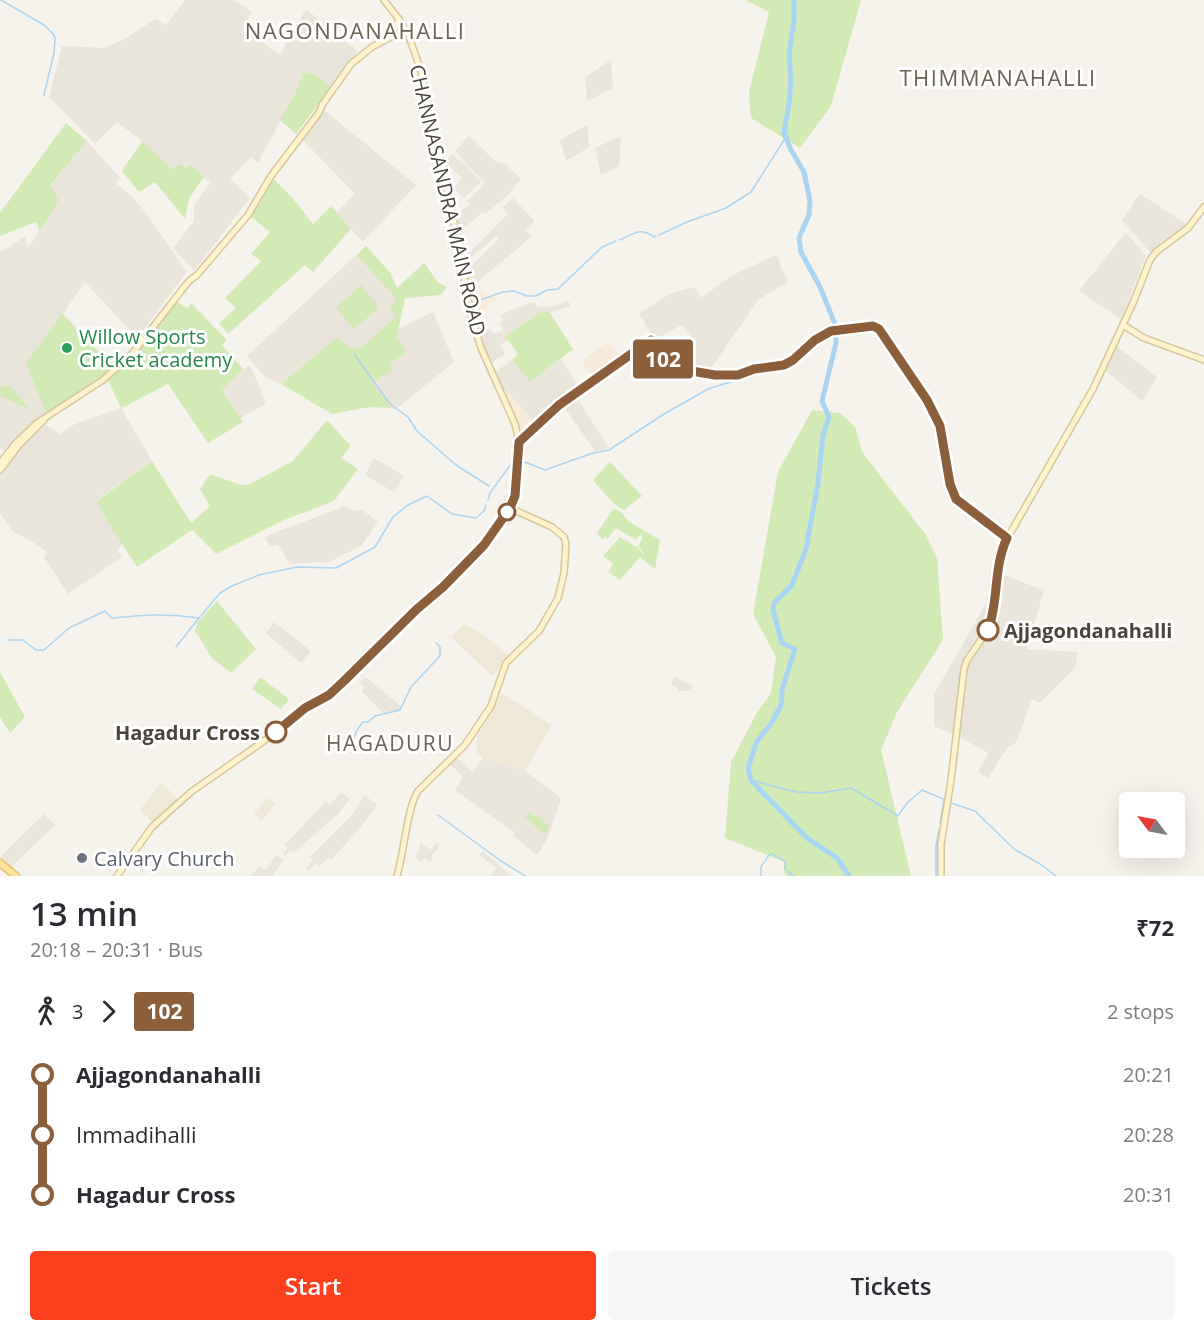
<!DOCTYPE html>
<meta charset="utf-8">
<style>
:root{--surface:#fff;--page:#f7f7f7;--text:#2b2b33;--muted:#7c7c81;--accent:#fc3f1d}
body{margin:0;font-family:"Open Sans",sans-serif;background:var(--page);color:var(--text);height:100vh;display:flex;flex-direction:column;font-size:22px;white-space:nowrap}
*{box-sizing:border-box;margin:0}
p{font-size:20px;color:var(--muted)}
.icon{flex:none;width:33px;height:33px;fill:none;stroke:currentColor;stroke-width:2;stroke-linecap:round;stroke-linejoin:round}
.map{position:relative;height:876px;overflow:hidden}
.side{display:flex;flex-direction:column;background:var(--surface);flex:1}
.side>*{flex:none}
.badge{padding:0 12px;border-radius:4px;font-size:21px;line-height:39px}
.needle{width:39px;rotate:302deg}
.tools{position:absolute;left:1119px;top:792px;display:grid;gap:12px}
.tools a{display:grid;place-items:center;width:66px;height:66px;border-radius:6px;background:var(--surface);box-shadow:0 6px 24px #0002;font-size:30px}
.map>.badge{position:absolute;translate:-50% -50%;box-shadow:0 0 0 3px #fff}
.legs{display:flex;align-items:center;gap:9px;height:66px;padding:0 30px;font-size:20px}
.legs p{margin-inline-start:auto}
.summary{display:flex;align-items:center;justify-content:space-between;height:102px;padding:0 30px}
h1{font-size:33px;font-weight:600;line-height:45px}
.action{display:flex;gap:12px;margin-top:auto;padding:12px 30px}
.action a{flex:1;height:69px;border-radius:6px;background:var(--accent);color:#fff;font-size:24px;font-weight:600;line-height:69px;text-align:center}
.action a+a{background:var(--page);color:var(--text)}
ul{padding:0 30px;list-style:none}
li{display:flex;align-items:center;gap:21px;height:60px;font-size:22px}
li i{display:grid;place-items:center;width:9px;height:100%;margin:0 8px;background:currentColor}
li i::after{content:'';width:15px;height:15px;margin:-8px;border:4px solid;border-radius:50%;background:var(--surface)}
li p{margin-inline-start:auto}
li:first-child i{background:linear-gradient(#0000 50%,currentColor 0)}
li:last-child i{background:linear-gradient(currentColor 50%,#0000 0)}
.map>svg:first-child{display:block}
.residential{fill:#eae5da}
.commercial{fill:#f7ead8}
.education{fill:#efe8d6}
.green{fill:#d2eab5}
.lines{fill:none;stroke-linecap:round;stroke-linejoin:round}
.stream{stroke:#a9d4f2;stroke-width:1.5}
.river{stroke:#a9d4f2;stroke-width:5}
.secondary-casing{stroke:#d6c79b;stroke-width:8}
.primary-casing{stroke:#e6c16a;stroke-width:9}
.secondary{stroke:#fff3cd;stroke-width:5}
.primary{stroke:#ffe39c;stroke-width:6}
.line-1-casing{stroke:#fff;stroke-width:14}
.line-1{stroke:#8b5e3c;stroke-width:9}
.leisure-dot{fill:#2e9e5b;stroke:#fff;stroke-width:2}
.stop-1-dot{fill:#fff;stroke:#8b5e3c;stroke-width:3}
.worship-dot{fill:#6b7280;stroke:#fff;stroke-width:2}
.labels{text-anchor:middle;dominant-baseline:central;stroke-width:6;stroke-linejoin:round;paint-order:stroke}
.street-label{font-size:20px;fill:#4b4439;stroke:#fff}
.leisure-label{font-size:20px;fill:#27864d;stroke:#fff;text-anchor:start}
.stop-label{font-size:20px;font-weight:bold;fill:#4b4439;stroke:#fff;text-anchor:start}
.worship-label{font-size:20px;fill:#5b616d;stroke:#fff;text-anchor:start}
.neighbourhood-label{font-size:21px;letter-spacing:1.5px;fill:#6e6250;stroke:#fff}
.quarter-label{font-size:22px;letter-spacing:1.5px;fill:#6e6250;stroke:#fff}
</style>
<div class="map">
<svg width="1204" height="876" viewBox="0 0 1204 876">
<rect width="100%" height="100%" fill="#f6f3ec"/>
<g class="residential">
<path d="M185,0H234L252,12L242,28L280,55L306,9L358,52L331,87L315,75L303,72L296,91L258,163L251,157L230,179L250,198L194,271L173,248L194,221V205L210,183L190,164L185,168L172,170L142,141L117,122L95,144L49,97L62,46L105,48L128,37L155,19L166,25Z"/>
<path d="M611,60L613,88L587,101L585,77Z"/>
<path d="M324,110L416,185L363,242L336,213L355,194L302,139Z"/>
<path d="M587,125L589,147L566,161L560,140Z"/>
<path d="M469,136L496,162L505,164L521,179L505,198L486,213L483,212L460,231L456,215L469,205L467,201L485,184L455,151Z"/>
<path d="M621,136L619,166L601,175L595,148Z"/>
<path d="M87,141L120,178L116,184L132,196L148,216L187,272L137,338L85,282L45,339L47,414L15,440L5,452L0,448V251L8,248L25,236L28,248L59,200L50,186Z"/>
<path d="M452,154L468,167L481,182L464,198L454,188L462,178L444,162Z"/>
<path d="M1140,194L1188,225L1152,252H1150L1122,220Z"/>
<path d="M513,198L535,221L526,230L531,237L468,290L466,271L499,239L496,236L464,264L463,259L508,214L502,208Z"/>
<path d="M1126,232L1146,256L1121,319L1079,291Z"/>
<path d="M366,246L390,273L397,288L424,263L438,283L447,287L440,295L405,298L398,329L433,312L454,362L395,410L391,408L333,340L281,384L265,377L247,356Z"/>
<path d="M776,255L788,282L758,300L710,370L679,366L665,356L681,346L684,349L695,340L682,325L655,339L639,314L669,294L694,287L701,298L731,276Z"/>
<path d="M568,301L571,306L555,311L538,313L531,319L505,336L508,341L500,345L505,354L489,364L471,316L480,313L488,328L494,334L503,330L500,323L503,321L500,315L507,312L533,302L536,303V307L554,306Z"/>
<path d="M1116,346L1157,377L1142,401L1105,370Z"/>
<path d="M561,359L581,390L535,424L522,408L505,397L494,373L512,360L530,382Z"/>
<path d="M250,366L253,371L266,404L240,418L222,390L243,369Z"/>
<path d="M577,398L609,448L595,451L564,407Z"/>
<path d="M121,408L152,461L97,500L106,519L123,545L117,549L122,557L68,594L44,557L48,553L33,542L13,532L0,513V474L25,442L46,425L60,434L75,424Z"/>
<path d="M374,458L404,476L394,492L365,475Z"/>
<path d="M342,505L357,511L361,509L378,522L361,546L329,562L290,564L278,545L271,546L264,538L279,531L338,509Z"/>
<path d="M990,570L1044,590L1027,649L1077,652L1076,667L1040,703L1032,699L1016,743L1008,747L988,778L978,772L988,753L958,736L934,726V694L987,602Z"/>
<path d="M274,622L311,651L301,663L266,633Z"/>
<path d="M358,671L401,706L399,710L384,714L361,691L365,687L360,683L364,678L357,672Z"/>
<path d="M674,677L692,685L691,691H678L677,687L671,684Z"/>
<path d="M456,757L473,772L483,758L525,771L561,798L548,838L537,855L513,836L515,833L455,790L463,777L450,764Z"/>
<path d="M341,792L350,799L338,814L293,853L290,850L285,856L283,854L288,848L285,845L326,801L330,805Z"/>
<path d="M364,795L377,805L359,829L331,860L328,858L320,866L316,863L308,871L306,869L313,860L310,857L354,813Z"/>
<path d="M44,814L55,825L11,867L0,857Z"/>
<path d="M436,842L440,845L431,857L432,859L430,862L424,858L421,862L415,856L420,848L419,846L421,843L430,850Z"/>
<path d="M483,851L511,876H491L496,868L479,855Z"/>
<path d="M276,855L283,860L272,876H251L259,866L266,870Z"/>
</g>
<g class="commercial">
<path d="M479,285L487,297L494,296L496,301L488,304L489,309L471,316L466,294Z"/>
<path d="M607,342L623,358L595,381L582,361Z"/>
<path d="M509,393L535,424L519,442L504,398Z"/>
</g>
<g class="education">
<path d="M464,624L484,635L509,656L492,676L451,637Z"/>
<path d="M502,693L552,725L525,771L483,758L477,752V737Z"/>
<path d="M161,783L179,800L153,823L140,810Z"/>
<path d="M266,798L275,804L262,821L254,814Z"/>
</g>
<g class="green">
<path d="M745,0H861L831,106L800,148L751,118L749,92L769,12Z"/>
<path d="M303,72L315,75L331,87L296,134L280,120L296,92Z"/>
<path d="M66,123L87,141L50,185L59,200L40,231L36,222L0,236V213Z"/>
<path d="M142,141L172,170L180,164L185,168L190,164L204,177L189,198L185,219L155,182L139,192L122,171Z"/>
<path d="M274,179L294,200L313,224L331,206L351,229L313,272L305,265L228,334L219,323L236,308L225,298L261,261L251,254L270,232L251,217Z"/>
<path d="M366,246L390,273L397,288L424,263L438,283L447,287L440,295L405,298L396,340L399,341L406,353L389,364L392,371L372,383L391,408L369,407L332,414L281,384L337,337L348,347L361,348L396,317L388,309L397,300L357,255Z"/>
<path d="M361,285L379,307L354,329L336,308Z"/>
<path d="M176,301L188,309L191,303L227,340L222,345L243,369L222,390L243,422L208,443L168,384L121,408L108,380L133,358Z"/>
<path d="M549,311L574,351L572,350L530,382L512,360L518,354L505,336L531,319L538,313Z"/>
<path d="M62,313L109,362L117,360L103,375L47,414L26,364Z"/>
<path d="M10,386L31,410L0,396V387Z"/>
<path d="M812,410L840,413L855,427L862,452L926,535L937,558L943,640L897,712L881,750L911,876H787L784,872V862L725,838L731,762L756,714L771,693L776,657L753,614L778,472Z"/>
<path d="M327,420L351,446L341,458L358,469L334,501L284,520L216,554L192,530L137,567L106,519L97,501L152,461L191,523L210,506L200,489L210,474L241,485L250,484L293,461Z"/>
<path d="M610,462L642,496L624,510C610,503 603,491 593,480Z"/>
<path d="M614,508L622,513L628,521L660,540L655,569L640,557L620,580L608,572L613,564L603,556L620,537L637,547L643,554L644,553L638,546L643,538L640,534L636,540L616,528L607,539L605,537L603,540L597,533Z"/>
<path d="M217,601L256,649L231,673L212,658L195,631L197,623Z"/>
<path d="M0,672L25,717L10,733L0,717Z"/>
<path d="M260,677L289,699L281,709L252,689Z"/>
<path d="M529,812L551,826L545,834L525,818Z"/>
</g>
<g class="lines">
<g class="stream">
<path d="M1,0L44,25L54,35L55,39L54,53L44,95"/>
<path d="M659,235L687,222L726,208L751,192L786,137"/>
<path d="M620,240C635,233 640,227 654,237L656,236"/>
<path d="M471,303L503,292L514,291L527,296H536L547,290L558,289L602,247L616,241"/>
<path d="M463,306L466,305"/>
<path d="M802,348L824,329L835,324"/>
<path d="M354,354L389,403L408,417L417,431L456,465L489,486"/>
<path d="M768,366L774,360H783L799,350"/>
<path d="M752,375L762,371"/>
<path d="M520,460L545,470L593,453L609,450L664,414L708,389L746,377"/>
<path d="M488,500L490,493L514,460"/>
<path d="M8,640H23L36,650H44L69,628L105,611L112,618C145,615 166,613 199,618L220,593L232,586L259,575L297,567L336,568L375,547L393,517L408,505L427,496L452,514L476,518L484,511L486,505"/>
<path d="M176,647L199,618"/>
<path d="M346,740L352,743L357,730L363,722H368L375,716L400,710L411,687L440,656V647L436,643"/>
<path d="M751,780L796,792L820,793L851,788L898,816L907,803L922,790L946,800"/>
<path d="M951,803L975,811L1014,849L1040,864L1056,876"/>
<path d="M438,815L501,861L525,876"/>
<path d="M940,823L944,800"/>
<path d="M761,876V867L769,855L772,854L785,861V869L794,876"/>
<path d="M936,876V846L939,829"/>
</g>
<path class="river" d="M794,0V20L789,54L791,79L789,103L784,133L790,148L804,172L810,201L809,215L799,238L801,252L820,287L835,324L836,343L822,401L829,417L823,435L818,483L806,549L792,585L774,603L773,610L782,643L795,649L782,690L781,705L771,724L757,741L748,768L751,780L765,795L807,838L837,858L849,876"/>
<g class="secondary-casing">
<g id="secondary">
<path d="M322,105L351,64L372,47L391,37L399,19"/>
<path d="M1123,325L1144,338L1204,360"/>
<path d="M519,442L559,405L651,341L662,358L674,368L715,375H738L755,369L784,365L793,360L815,340L831,331L875,326L879,329L927,401L940,426L950,484L956,499L1007,538"/>
<path d="M0,463L16,443L37,423L103,380L131,355L189,281L197,275L248,215L271,176L318,114L323,104"/>
<path d="M0,470L19,445L44,420"/>
<path d="M117,876L152,827L191,792L281,729L305,708L329,695L417,609L443,587L484,545L510,508L515,496L519,442L515,424L481,348L471,316L452,211L420,68L408,34L398,18L384,0"/>
<path d="M397,876C404,853 407,808 418,791L465,745L491,706L506,663L539,631L558,598L564,573L566,544L564,537L552,527L510,508"/>
<path d="M941,876V844L951,780L964,669L967,660L988,630L993,615L995,583L1004,544L1093,389L1133,303L1150,260L1156,252L1188,228L1204,207"/>
</g>
</g>
<g class="primary-casing">
<path id="primary" d="M0,863L16,876"/>
</g>
<use href="#secondary" class="secondary"/>
<use href="#primary" class="primary"/>
</g>
<g class="lines">
<g class="line-1-casing">
<path id="line-1" d="M276,732L305,708L329,695L344,681L417,609L443,587L484,545L510,508L515,496L519,442L559,405L651,340L662,358L674,368L715,375H738L754,369L784,365L793,360L815,340L831,331L873,326L879,329L927,400L940,426L950,484L956,499L1007,538C993,568 999,601 988,630"/>
</g>
<use href="#line-1" class="line-1"/>
</g>
<circle class="leisure-dot" cx="67" cy="348" r="6"/>
<g class="stop-1-dot">
<circle cx="507" cy="512" r="8"/>
<circle cx="988" cy="630" r="10"/>
<circle cx="276" cy="732" r="10"/>
</g>
<circle class="worship-dot" cx="82" cy="858" r="6"/>
<g class="labels">
<g class="street-label">
<text transform="translate(448 200) rotate(77)">CHANNASANDRA MAIN ROAD</text>
</g>
<g class="leisure-label">
<text x="79" y="336">Willow Sports<tspan x="79" dy="23">Cricket academy</tspan></text>
</g>
<g class="stop-label">
<text x="1004" y="630">Ajjagondanahalli</text>
<text x="260" y="732" text-anchor="end">Hagadur Cross</text>
</g>
<g class="worship-label">
<text x="94" y="858">Calvary Church</text>
</g>
<g class="neighbourhood-label">
<text x="390" y="743">HAGADURU</text>
</g>
<g class="quarter-label">
<text x="355" y="30">NAGONDANAHALLI</text>
<text x="998" y="77">THIMMANAHALLI</text>
</g>
</g>
</svg>
<div class="tools">
<a><svg class="needle" viewBox="-14 -14 28 28"><path d="M0-13l5 13h-10z" fill="#e53935"/><path d="M0 13l5-13h-10z" fill="#7c7c81"/></svg></a>
</div>
<b class="badge" style="left:663px;top:359px;background:#8b5e3c;color:#fff">102</b>
</div>
<section class="side">
<div class="summary"><div><h1>13 min</h1><p>20:18 – 20:31 · Bus</p></div><b>₹72</b></div>
<div class="legs"><svg class="icon" aria-label="walk" viewBox="0 0 24 24"><circle cx="13" cy="4" r="2"/><path d="M13 8l-2 6 4 7M11 14l-3 7M7 12l3-4h3l4 4"/></svg>3<svg class="icon" aria-label="forward" viewBox="0 0 24 24"><path d="M9 5l7 7-7 7"/></svg><b class="badge" style="background:#8b5e3c;color:#fff">102</b><p>2 stops</p></div>
<ul>
<li><i style="color:#8b5e3c"></i><b>Ajjagondanahalli</b><p>20:21</p></li>
<li><i style="color:#8b5e3c"></i><span>Immadihalli</span><p>20:28</p></li>
<li><i style="color:#8b5e3c"></i><b>Hagadur Cross</b><p>20:31</p></li>
</ul>
<div class="action"><a>Start</a><a>Tickets</a></div>
</section>
